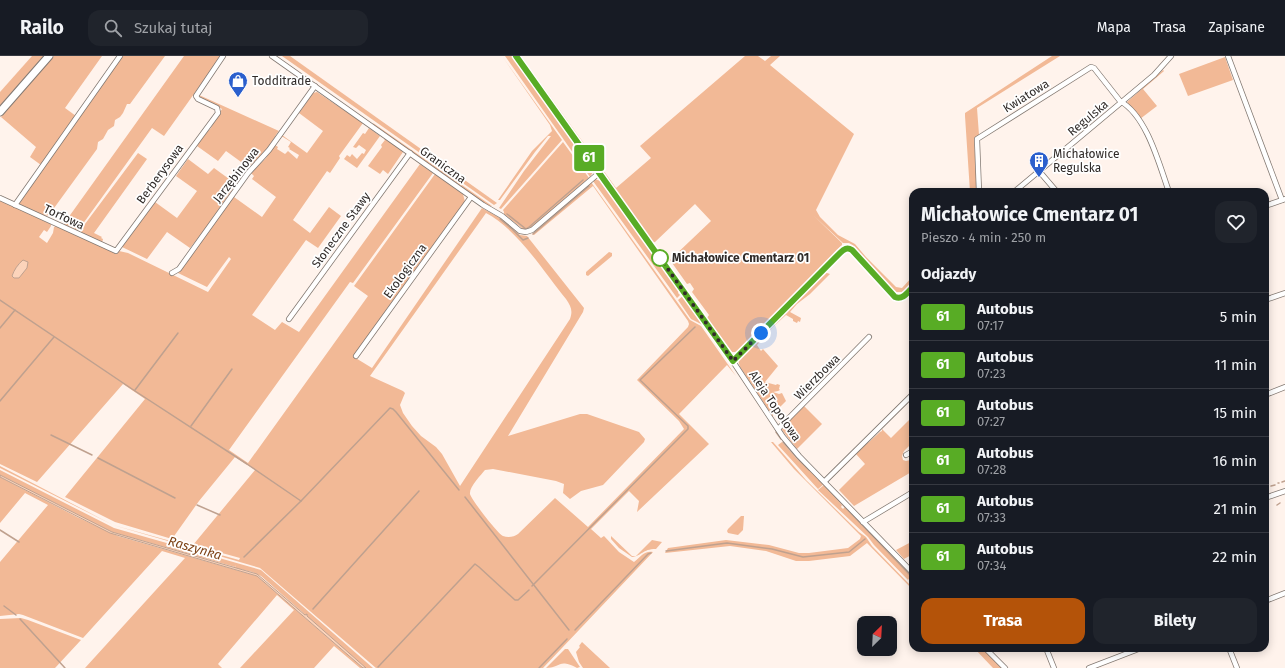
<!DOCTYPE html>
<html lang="pl">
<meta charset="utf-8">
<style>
:root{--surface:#171b24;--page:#20242c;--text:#f1f3f6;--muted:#9ea1a6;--line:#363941;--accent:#b45309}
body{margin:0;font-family:"Fira Sans",sans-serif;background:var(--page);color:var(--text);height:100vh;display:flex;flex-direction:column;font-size:15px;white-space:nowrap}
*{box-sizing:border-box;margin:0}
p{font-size:13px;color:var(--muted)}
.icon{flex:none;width:22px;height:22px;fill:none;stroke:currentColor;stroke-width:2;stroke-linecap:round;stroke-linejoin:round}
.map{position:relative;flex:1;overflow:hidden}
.sheet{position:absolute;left:909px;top:132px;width:360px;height:464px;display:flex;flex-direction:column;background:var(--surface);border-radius:12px;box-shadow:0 2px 10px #0003}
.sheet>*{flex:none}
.badge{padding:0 8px;border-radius:3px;font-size:14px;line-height:26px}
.needle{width:26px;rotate:24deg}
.fabs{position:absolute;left:857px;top:560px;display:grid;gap:8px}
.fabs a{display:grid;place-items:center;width:40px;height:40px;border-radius:8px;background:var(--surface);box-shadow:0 2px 10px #0003;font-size:20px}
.you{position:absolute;width:20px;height:20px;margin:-10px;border:3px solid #fff;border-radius:50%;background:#1a73e8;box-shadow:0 0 0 6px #1a73e833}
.map>.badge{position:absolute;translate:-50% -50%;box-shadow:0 0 0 2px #fff}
h2{padding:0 12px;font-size:15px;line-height:36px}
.round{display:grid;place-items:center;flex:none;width:42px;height:42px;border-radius:12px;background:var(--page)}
.headline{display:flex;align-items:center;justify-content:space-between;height:68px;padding:0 12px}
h1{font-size:19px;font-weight:700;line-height:30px}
.button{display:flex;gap:8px;margin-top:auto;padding:8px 12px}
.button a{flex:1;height:46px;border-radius:12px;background:var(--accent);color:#fff;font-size:16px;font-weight:700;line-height:46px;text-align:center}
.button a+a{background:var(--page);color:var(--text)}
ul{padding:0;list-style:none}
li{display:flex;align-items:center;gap:12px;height:48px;padding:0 12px;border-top:1px solid var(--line)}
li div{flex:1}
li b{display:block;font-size:15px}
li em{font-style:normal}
li .badge{min-width:44px;font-weight:700;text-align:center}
header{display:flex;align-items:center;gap:24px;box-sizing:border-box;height:56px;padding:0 20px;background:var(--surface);border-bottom:1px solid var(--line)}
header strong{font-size:19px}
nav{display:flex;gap:22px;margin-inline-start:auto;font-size:14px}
.search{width:280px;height:36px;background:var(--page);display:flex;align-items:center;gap:10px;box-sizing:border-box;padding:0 14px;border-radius:12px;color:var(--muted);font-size:15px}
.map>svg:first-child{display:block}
.green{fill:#f2b996;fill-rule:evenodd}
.water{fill:#fcd4bb;stroke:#bfa18f}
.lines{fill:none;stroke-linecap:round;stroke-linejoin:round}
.stream{stroke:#bfa18f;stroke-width:1.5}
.street-casing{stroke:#837972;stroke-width:6}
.secondary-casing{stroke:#837972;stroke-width:9}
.street{stroke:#fff;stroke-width:4.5}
.secondary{stroke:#fff;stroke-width:7}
.line-casing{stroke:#fff;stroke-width:9}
.line{stroke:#58ac25;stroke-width:6}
.walk{stroke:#302b29;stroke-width:4;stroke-dasharray:0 7.2}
.stop-dot{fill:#fff;stroke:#58ac25;stroke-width:2}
.labels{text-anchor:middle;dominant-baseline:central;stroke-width:3.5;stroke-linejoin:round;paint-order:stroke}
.poi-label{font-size:12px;fill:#302b29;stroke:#fff;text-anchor:start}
.street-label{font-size:12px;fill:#302b29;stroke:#fff}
.stop-label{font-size:12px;font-weight:bold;fill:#302b29;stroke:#fff;text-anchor:start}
.water-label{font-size:13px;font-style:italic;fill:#7d4216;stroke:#fff}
</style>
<header>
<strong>Railo</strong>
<div class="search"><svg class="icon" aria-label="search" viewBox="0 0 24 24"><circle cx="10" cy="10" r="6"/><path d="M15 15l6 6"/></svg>Szukaj tutaj</div>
<nav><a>Mapa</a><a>Trasa</a><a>Zapisane</a></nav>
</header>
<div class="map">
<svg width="1285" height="612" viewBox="0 0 1285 612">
<rect width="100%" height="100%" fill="#fff3ec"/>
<g class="green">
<path d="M32,0H45L0,52V36Z"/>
<path d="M54,0H102L65,52L76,60L41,109L30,101L36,91L1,61Z"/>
<path d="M122,0H165L130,48H127L123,57L120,61L115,64L114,70L108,74L103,83L98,86L97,93L49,159L44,160L20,149L19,147L24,138Z"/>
<path d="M184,0H221L164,80L152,72L77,176L63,169Z"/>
<path d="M282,0H290L497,147L494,149Z"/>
<path d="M502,0L562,84L501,153L499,152L524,115L551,80H548L535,96L500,144H498L532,95L552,75L550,69Z"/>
<path d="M505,0H514L593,111V116L590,121Z"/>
<path d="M518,0H521L616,132L651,102L640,90L745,0H758L765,5L771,0H780L770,9L854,78L816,154L820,161L838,179L855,188L866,201L896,231L902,232L913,220V226L902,236H896L882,223L854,190L849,187H843L813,159L842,187V189L738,295L735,296H732L707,262L709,259L692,236L694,233L690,227L687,228L670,204L711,165L695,148L655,186L652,187Z"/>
<path d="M1052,0H1060L977,52L979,79L974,82L977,136H970L965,60V57Z"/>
<path d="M1225,1L1233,24L1188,40L1179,18Z"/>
<path d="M1163,14L1164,15L1143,33L1157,50L1140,63L1127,46Z"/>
<path d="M317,36L363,67L339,100L340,102L330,117L327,115L293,164L310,177L329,151L341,160L318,192L306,184L252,259L275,274L282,266L299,276L420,108L433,117L353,227L350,226L229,394L248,407L368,240L354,230L435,118L463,138L465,146L354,301L372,312L482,152L502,163L520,179L527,180L584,252L583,256L508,380L580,358H587L639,376L645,383L644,386L603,429L581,435L570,443L563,437L564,428L556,425L493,413L485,414C481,419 469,431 470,438C471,443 497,477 503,480C508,482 514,481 518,478L555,442L588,471L684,373L679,365L637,324L688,271L689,268L688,265L593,130L534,179L532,178L591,126L690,264L701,270L736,320L727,309L679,358L709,388L637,456L639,445L629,435L591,473L601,482L604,480L619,496L634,506C640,501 645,494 653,496L543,612H376L260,512L113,469L0,412V410L113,469L239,504L240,502L193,489L255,414L235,401L199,445L172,483L115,466L65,441L145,343L123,328L37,426L0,408V144L51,168V170L47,176L44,174L39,181L47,187L53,177L54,171L56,170L59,171L117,198L119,195L128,197L208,236L231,203L229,201L207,231L178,217L232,142L234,141L262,161L276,141L252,123L254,120L251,117L266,102L275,89L278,91L277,93L285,98L288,95L297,103L299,99L289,93L290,92L288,91L291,86L283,81H281L282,79L307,97L323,75L299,57L313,37ZM486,157C517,173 544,216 566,243C571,250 573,255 570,263L460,430L442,398L436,391L421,380L412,370L403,357L400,349L405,337L403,335L370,320Z"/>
<path d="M199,39L279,75C275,79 275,82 272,86C266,96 257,104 248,111L226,95L218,105L197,90L203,80L211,72L214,65L222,53L198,40Z"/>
<path d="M373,67L492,150L485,149L374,69Z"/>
<path d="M369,72L380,80L357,112L344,103L347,99L350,101L352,98L357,103L362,97L364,98L366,94L359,89L356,92L353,91L363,77L365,78Z"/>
<path d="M384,83H386L403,95V96L388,118L383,114L380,118L368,110L382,91L381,89L385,84Z"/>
<path d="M563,86L589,122L533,170L527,174L523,173L504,158V156L503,154Z"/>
<path d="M138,97L147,103L94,177L102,181L101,182L103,183L102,187L81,177L82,172Z"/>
<path d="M188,103L208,118L214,112L236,128L203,176L190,192L167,176L147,203L122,191L155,146L177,162L197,135L176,120Z"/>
<path d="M595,123L603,126L672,221L671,223L679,235L678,237L680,239L677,242L593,125Z"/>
<path d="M609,196L612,197V200L588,220L586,219V216Z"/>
<path d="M823,217H827L830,218L810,238L797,248L790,256L801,262L800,266L798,265L797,267L793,265V263L786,259L773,271L757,289L761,295L763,293L778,310L765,326L776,329L777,328L780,329L779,333L780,334L778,335L777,332L778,335L773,336L779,338L782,337L786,345L773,358V361L740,311L738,304Z"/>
<path d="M684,239L722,292L720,294L703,269L691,263L678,244Z"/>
<path d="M804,350L822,368L797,393L782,374L783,371Z"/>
<path d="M913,360V386L904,395L902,400L903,404L906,405L910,404L913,401V415L854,450L839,434L865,408L856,398L862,390L869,386L880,376L882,375V373L891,382Z"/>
<path d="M784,384L798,402L824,428L818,433L778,389L782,386L797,403L813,417L798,403L783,385Z"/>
<path d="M771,386H773L806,424L859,476L866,481L872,490L913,532V534L867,487L850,500L809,505H796L766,495L730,490L665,497L668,492L726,484L769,489L799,497H809L848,492L860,483L861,480L794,413Z"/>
<path d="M0,414L114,472L261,514L373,612H366L261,520L252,516L235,512L236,509L235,511L112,476L0,419Z"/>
<path d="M0,421L77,461L118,480L257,520L363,612H360L334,590L314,612H240L294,554L277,539L218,608L222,612H85L185,502L162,495L83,582L23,559L19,558L0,560V506L48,449L25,437L0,467Z"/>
<path d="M824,429L842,449L841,451L843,453L845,451L911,520L908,524L874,489L868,481L818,434Z"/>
<path d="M741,460H744L743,474L738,479L728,477L727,475L728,473Z"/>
<path d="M611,480L632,500H636L652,484L662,486L656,493C642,493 642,500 632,501L619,492L611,483Z"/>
<path d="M913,485V498L904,503L896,494Z"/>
<path d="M21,562L28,564L81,584L55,612H0V563Z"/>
<path d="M582,586L610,612H583L579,606L576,596L580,591L579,590Z"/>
<path d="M974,592H983L1002,612H993Z"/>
<path d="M565,593H568L580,611L577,612C558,602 561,612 546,612Z"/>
</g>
<g class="water">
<path d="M23,204L28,206L27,212L19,222H14L12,220C14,214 18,208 23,204Z"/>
<path d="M0,419L112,476L257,518L305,559L307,558V560L366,612H363L257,520L110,477L0,421Z"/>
</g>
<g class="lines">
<g class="stream">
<path d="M0,50L44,0"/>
<path d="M507,158L526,173L528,172L583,124"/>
<path d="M500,163L512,173L523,184L528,182"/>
<path d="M533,178L589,130"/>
<path d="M0,244L135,335L247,408L301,445"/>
<path d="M0,272L15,254"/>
<path d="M135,334L178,277"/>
<path d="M0,345L54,281"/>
<path d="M191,370L232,313"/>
<path d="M776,376L781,383"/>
<path d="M51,379L92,399"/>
<path d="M783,386L798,403L809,414"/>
<path d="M98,402L175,442"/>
<path d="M819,424L823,428"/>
<path d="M1282,426L1285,425"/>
<path d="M1278,427H1279"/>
<path d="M824,429L911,520"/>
<path d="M1271,430L1275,429"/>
<path d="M1265,432L1267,431"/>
<path d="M465,441L569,574"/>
<path d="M197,449L220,459"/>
<path d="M1277,449L1280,447"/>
<path d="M0,474L19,486"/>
<path d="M666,495L727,487L772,493L803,501L849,496L865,483"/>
<path d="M244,501L301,445L390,352L393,353L396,356L459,434"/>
<path d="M912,521L913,522"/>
<path d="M532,530L688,373V370L640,324L695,271"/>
<path d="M4,550L16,559"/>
<path d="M313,553L419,435"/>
<path d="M20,563L65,612"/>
<path d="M575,574L648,498L651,497"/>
<path d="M378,611L474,509L475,508L479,511L515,544H518L529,534"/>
<path d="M539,612L567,583"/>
</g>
<g class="street-casing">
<g id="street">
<path d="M272,0L483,149L502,160L520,175L526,176L532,174L599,117"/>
<path d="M516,0L728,298L783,381L799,400L913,517"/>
<path d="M1228,0L1282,144"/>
<path d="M1039,115L1057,136"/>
<path d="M979,136L977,83L1091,11L1094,12L1120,45C1147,60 1159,108 1169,136"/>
<path d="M1014,136L1154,19L1171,0"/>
<path d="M0,142L116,195L218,57L217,52L198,43L196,40L223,0"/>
<path d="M15,149L39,115L120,0"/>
<path d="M1265,150L1285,143"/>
<path d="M172,217L179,213L248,117L269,94L315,30"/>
<path d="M1265,244L1285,237"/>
<path d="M289,263L410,97"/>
<path d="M356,300L471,141"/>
<path d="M733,305L845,193H849L852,194L895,241H903L913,231"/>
<path d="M1265,339L1285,331"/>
<path d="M778,373L869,281"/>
<path d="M906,399L913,395"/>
<path d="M825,425L913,338"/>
<path d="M1265,442L1285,435"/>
<path d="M863,466L913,436"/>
<path d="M1265,545L1285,537"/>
<path d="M985,592L1005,612"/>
<path d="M1046,592L1054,612"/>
<path d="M1229,592L1237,612"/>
<path d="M1089,612L1141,592"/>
</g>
</g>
<g class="secondary-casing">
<path id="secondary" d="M0,56L49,0"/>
</g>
<use href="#street" class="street"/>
<use href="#secondary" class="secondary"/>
</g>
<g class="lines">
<g class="line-casing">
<path id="line" d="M516,0L733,305L840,197C844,193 847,191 852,194L895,241C903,244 907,237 913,231"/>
</g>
<use href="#line" class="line"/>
<path class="walk" d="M660,202L733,305L761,277"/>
</g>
<defs>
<g id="shop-pin" transform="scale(1)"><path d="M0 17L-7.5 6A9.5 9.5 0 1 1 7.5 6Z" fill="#2b5fcd" stroke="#fff"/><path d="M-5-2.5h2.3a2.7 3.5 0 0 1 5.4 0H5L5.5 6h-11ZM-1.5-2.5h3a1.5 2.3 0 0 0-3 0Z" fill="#fff"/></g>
<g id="building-pin" transform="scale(1)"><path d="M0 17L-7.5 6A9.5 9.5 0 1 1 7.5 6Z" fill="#2b5fcd" stroke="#fff"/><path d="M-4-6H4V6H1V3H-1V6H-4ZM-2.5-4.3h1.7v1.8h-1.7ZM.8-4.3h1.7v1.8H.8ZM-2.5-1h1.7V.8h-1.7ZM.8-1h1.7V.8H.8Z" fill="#fff"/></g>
</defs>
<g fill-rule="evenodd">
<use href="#shop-pin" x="238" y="25"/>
<use href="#building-pin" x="1039" y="105"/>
</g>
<circle class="stop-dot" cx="660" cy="202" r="8"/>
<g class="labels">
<g class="poi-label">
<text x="252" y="25">Todditrade</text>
<text x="1053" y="98">Michałowice<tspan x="1053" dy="14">Regulska</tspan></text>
</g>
<g class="street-label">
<text transform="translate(1026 40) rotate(-32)">Kwiatowa</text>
<text transform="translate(1088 62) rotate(-40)">Regulska</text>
<text transform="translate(443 109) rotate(36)">Graniczna</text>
<text transform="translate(160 118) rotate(-54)">Berberysowa</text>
<text transform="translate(236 119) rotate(-52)">Jarzębinowa</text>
<text transform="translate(64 161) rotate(25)">Torfowa</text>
<text transform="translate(341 174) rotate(-54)">Słoneczne Stawy</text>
<text transform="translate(405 215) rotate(-54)">Ekologiczna</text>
<text transform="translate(817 321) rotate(-45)">Wierzbowa</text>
<text transform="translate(775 350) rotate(56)">Aleja Topolowa</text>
</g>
<g class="stop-label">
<text x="672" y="202">Michałowice Cmentarz 01</text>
</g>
<g class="water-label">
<text transform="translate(195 492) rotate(16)">Raszynka</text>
</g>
</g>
</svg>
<div class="fabs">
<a><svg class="needle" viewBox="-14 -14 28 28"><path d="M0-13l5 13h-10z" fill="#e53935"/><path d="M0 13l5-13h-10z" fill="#9ea1a6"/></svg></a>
</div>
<div class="you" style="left:761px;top:277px"></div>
<b class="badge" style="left:589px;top:102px;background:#58ac25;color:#fff">61</b>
<section class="sheet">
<div class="headline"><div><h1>Michałowice Cmentarz 01</h1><p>Pieszo · 4 min · 250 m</p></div><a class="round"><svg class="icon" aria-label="heart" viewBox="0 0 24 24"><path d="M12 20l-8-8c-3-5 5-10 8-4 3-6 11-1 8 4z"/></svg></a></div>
<h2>Odjazdy</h2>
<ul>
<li><span class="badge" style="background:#58ac25;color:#fff">61</span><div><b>Autobus</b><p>07:17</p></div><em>5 min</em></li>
<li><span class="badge" style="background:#58ac25;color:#fff">61</span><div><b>Autobus</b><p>07:23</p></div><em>11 min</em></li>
<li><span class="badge" style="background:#58ac25;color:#fff">61</span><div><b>Autobus</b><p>07:27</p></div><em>15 min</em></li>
<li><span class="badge" style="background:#58ac25;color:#fff">61</span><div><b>Autobus</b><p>07:28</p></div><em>16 min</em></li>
<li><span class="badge" style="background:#58ac25;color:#fff">61</span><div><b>Autobus</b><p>07:33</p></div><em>21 min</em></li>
<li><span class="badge" style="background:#58ac25;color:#fff">61</span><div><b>Autobus</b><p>07:34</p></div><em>22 min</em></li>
</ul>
<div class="button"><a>Trasa</a><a>Bilety</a></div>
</section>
</div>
